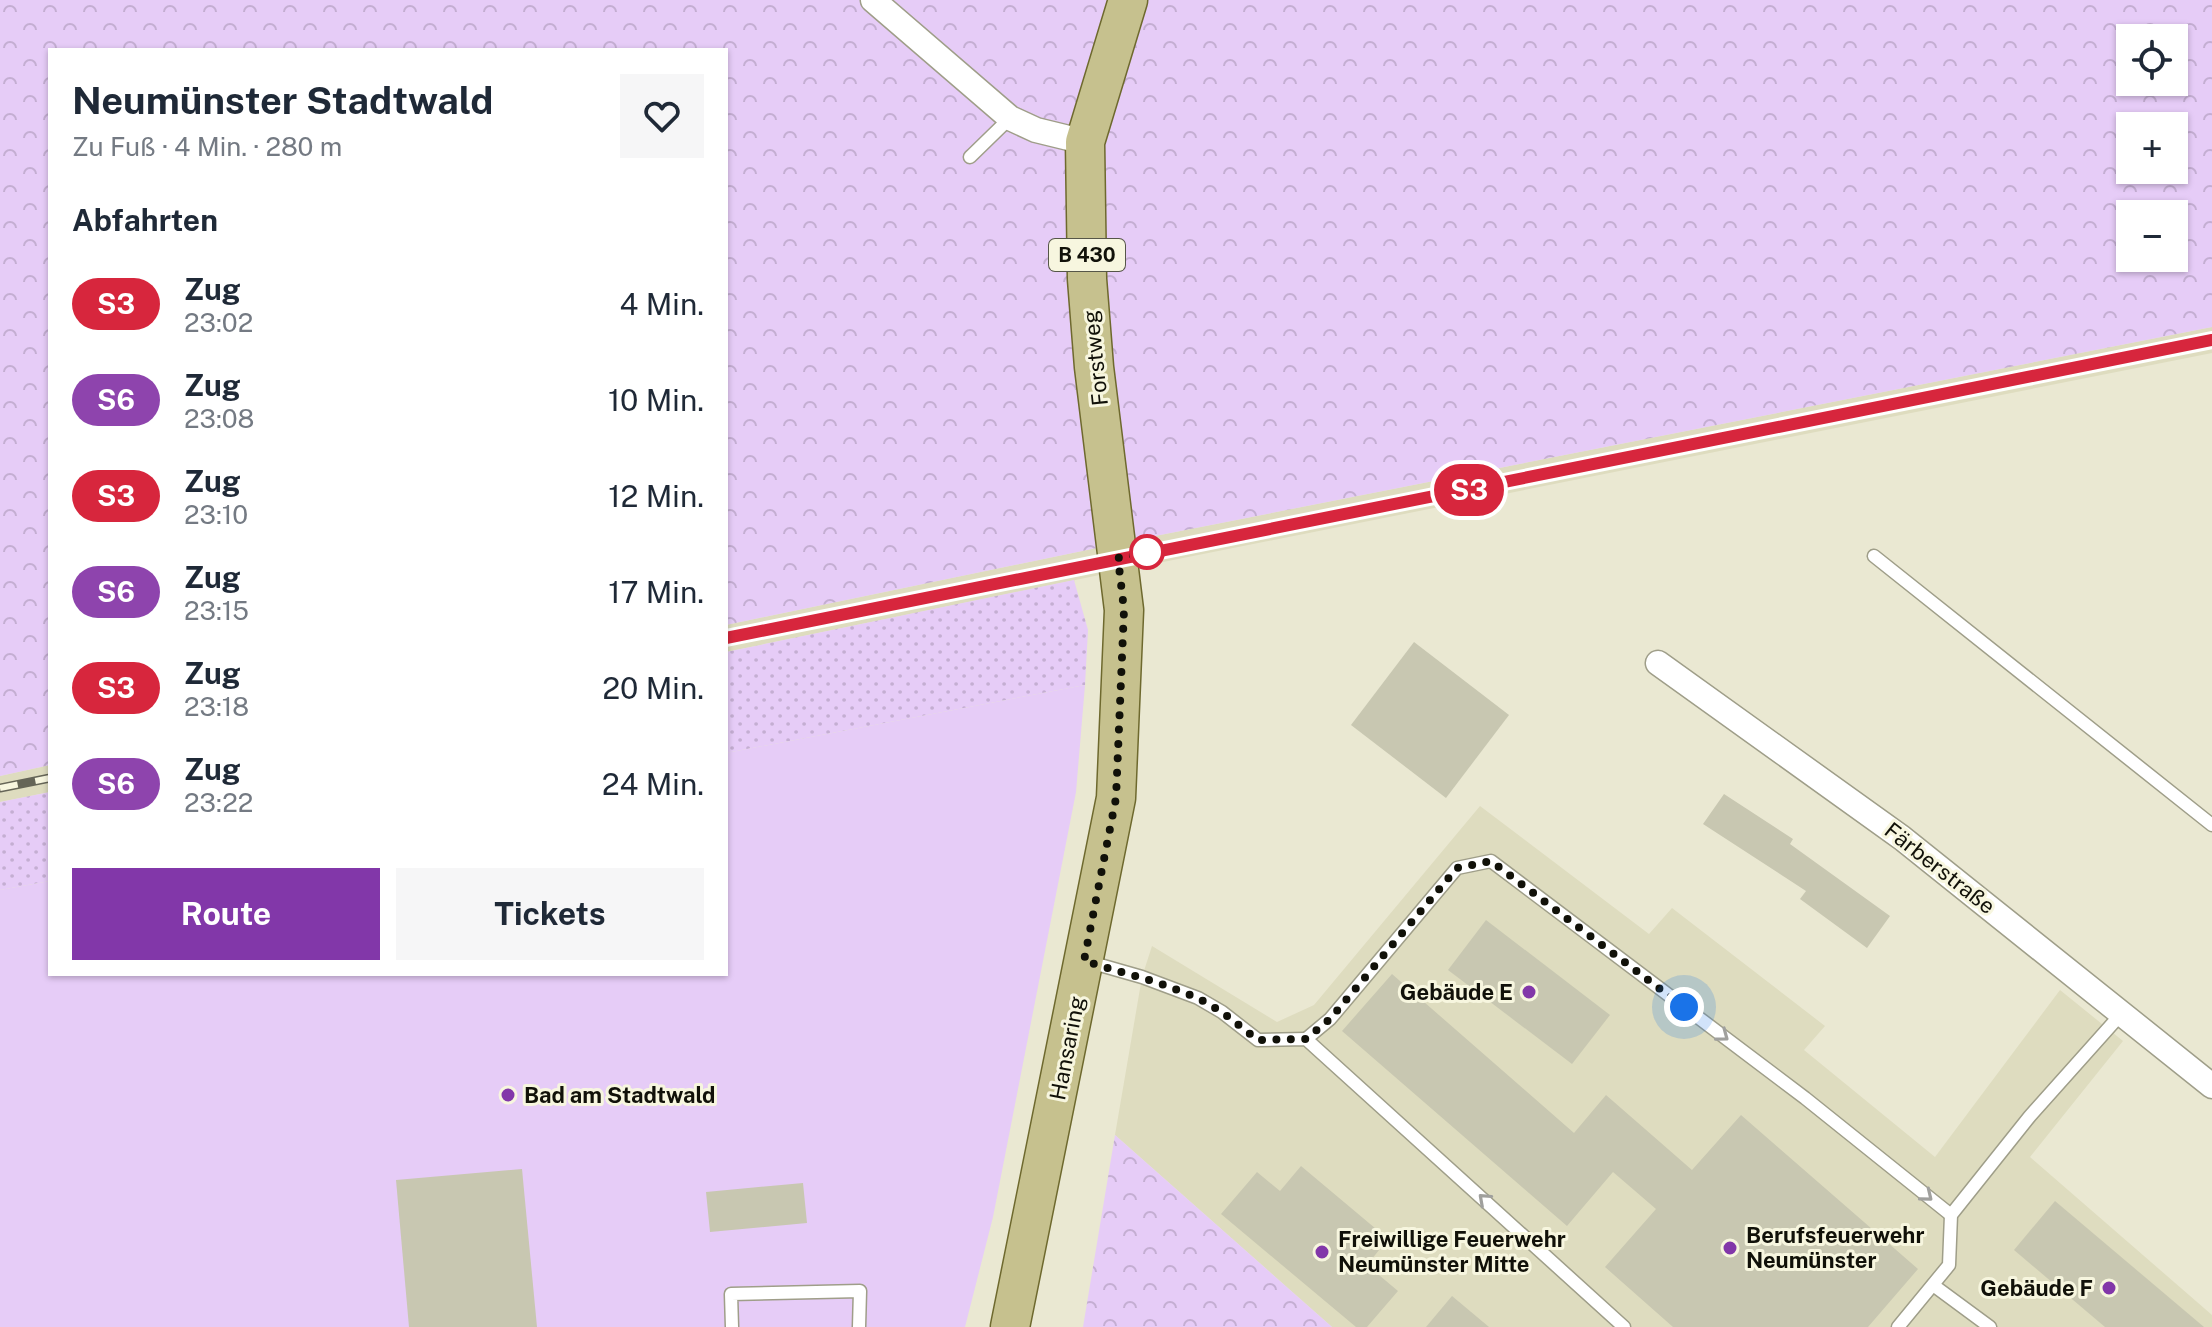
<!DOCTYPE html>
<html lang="de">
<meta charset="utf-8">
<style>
:root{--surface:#fff;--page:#f6f6f7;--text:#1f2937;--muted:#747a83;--accent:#8237a9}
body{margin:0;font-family:"Public Sans",sans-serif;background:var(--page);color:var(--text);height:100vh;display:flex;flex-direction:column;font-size:30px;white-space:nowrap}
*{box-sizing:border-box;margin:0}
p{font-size:26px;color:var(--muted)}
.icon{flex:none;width:44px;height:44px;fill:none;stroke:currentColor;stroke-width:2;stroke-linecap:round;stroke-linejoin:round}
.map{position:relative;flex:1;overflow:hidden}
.panel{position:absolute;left:48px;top:48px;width:680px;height:928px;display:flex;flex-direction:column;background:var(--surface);border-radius:0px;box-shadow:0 2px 6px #0004}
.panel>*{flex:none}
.badge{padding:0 16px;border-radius:26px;font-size:28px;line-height:52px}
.tools{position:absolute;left:2116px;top:24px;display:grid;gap:16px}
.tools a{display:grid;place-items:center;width:72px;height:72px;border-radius:0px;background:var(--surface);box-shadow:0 2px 6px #0004;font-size:40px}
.you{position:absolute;width:40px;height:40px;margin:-20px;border:6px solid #fff;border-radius:50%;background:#1a73e8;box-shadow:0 0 0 12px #1a73e833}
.map>.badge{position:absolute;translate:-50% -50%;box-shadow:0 0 0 4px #fff}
h2{padding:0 24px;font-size:30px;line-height:72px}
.round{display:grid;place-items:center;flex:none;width:84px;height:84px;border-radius:0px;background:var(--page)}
.head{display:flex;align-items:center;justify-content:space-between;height:136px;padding:0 24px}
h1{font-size:38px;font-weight:700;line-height:60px}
.cta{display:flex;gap:16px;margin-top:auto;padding:16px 24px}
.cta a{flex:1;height:92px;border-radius:0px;background:var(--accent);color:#fff;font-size:32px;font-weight:700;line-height:92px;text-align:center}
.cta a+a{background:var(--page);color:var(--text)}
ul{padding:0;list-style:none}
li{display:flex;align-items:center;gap:24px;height:96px;padding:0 24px}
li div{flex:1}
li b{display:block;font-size:30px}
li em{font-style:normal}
li .badge{min-width:88px;font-weight:700;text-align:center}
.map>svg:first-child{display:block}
.built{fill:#dedcbf}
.grass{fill:url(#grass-dots)}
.forest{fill:url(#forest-crowns);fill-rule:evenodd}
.park{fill:#e6ccf7}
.building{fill:#c8c7b1}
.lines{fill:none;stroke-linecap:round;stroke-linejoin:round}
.service-casing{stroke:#9f9e89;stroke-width:15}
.minor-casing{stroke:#9f9e89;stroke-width:27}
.primary-casing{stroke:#6e692e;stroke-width:41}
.service{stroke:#fff;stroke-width:12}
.minor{stroke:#fff;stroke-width:24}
.primary{stroke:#c6c18e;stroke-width:38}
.rail-casing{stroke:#656557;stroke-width:9}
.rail{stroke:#f7f6df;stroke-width:6;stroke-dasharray:18;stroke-linecap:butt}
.oneway{stroke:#a0a09d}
.line-casing{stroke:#fff;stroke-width:18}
.line{stroke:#d7263d;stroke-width:12}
.walk{stroke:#111109;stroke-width:8;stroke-dasharray:0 14.4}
.stop-dot{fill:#fff;stroke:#d7263d;stroke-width:4}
.poi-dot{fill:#8237a9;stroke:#f7f6df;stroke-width:3}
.labels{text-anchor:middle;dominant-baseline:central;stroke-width:6;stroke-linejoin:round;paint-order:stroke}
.shield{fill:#f7f6df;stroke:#565649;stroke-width:2}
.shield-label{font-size:20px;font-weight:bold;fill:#111109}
.street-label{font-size:22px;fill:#111109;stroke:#f7f6df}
.poi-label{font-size:22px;font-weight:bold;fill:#111109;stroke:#f7f6df;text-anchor:start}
</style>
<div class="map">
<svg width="2212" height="1327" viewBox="0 0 2212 1327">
<defs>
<pattern id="grass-dots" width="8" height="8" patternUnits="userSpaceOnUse" patternTransform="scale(2)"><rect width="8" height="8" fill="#e6ccf7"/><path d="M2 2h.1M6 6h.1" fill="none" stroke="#c4aed2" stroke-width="1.8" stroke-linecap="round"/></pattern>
<pattern id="forest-crowns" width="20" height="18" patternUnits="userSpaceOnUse" patternTransform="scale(2)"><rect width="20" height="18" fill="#e6ccf7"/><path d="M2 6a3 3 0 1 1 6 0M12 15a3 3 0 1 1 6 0" fill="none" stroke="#c4aed2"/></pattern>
</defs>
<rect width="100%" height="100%" fill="#eae8d2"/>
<g class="built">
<path d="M2212,327V353L1148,565L726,652V625L1145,538Z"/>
<path d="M50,765V792L0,802V776Z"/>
<path d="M1480,806L1649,934L1672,908L1825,1026L1804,1050L1935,1157L2060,990L2123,1041L2030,1157L2212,1315V1327H1332L1115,1135L1142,977L1152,946L1277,1022L1314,1005Z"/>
</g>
<g class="grass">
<path d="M1074,580L1088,630L1085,685L726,753V652Z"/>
<path d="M50,792V881L0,890V802Z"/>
</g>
<g class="forest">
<path d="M0,0H2212V327L1145,538L726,625V50H50V765L0,776ZM2130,38H2174V82H2130ZM2130,126H2174V170H2130ZM2130,214H2174V258H2130Z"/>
<path d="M1115,1135L1332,1327H1083Z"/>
</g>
<path class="park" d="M1085,685L1076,792L993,1217L965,1327H0V890L50,881V974H726V753Z"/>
<g class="building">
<path d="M1414,642L1509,715L1446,798L1351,725Z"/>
<path d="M1724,794L1793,839L1790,844L1890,916L1867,948L1800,899L1806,891L1703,824Z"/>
<path d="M1486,920L1610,1015L1572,1064L1448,970Z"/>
<path d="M1392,974L1574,1133L1606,1095L1692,1170L1741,1115L1918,1269L1868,1327H1673L1605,1267L1656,1209L1613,1172L1567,1226L1342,1031Z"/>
<path d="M1301,1166L1388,1239L1367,1265L1398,1291L1367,1327H1356L1221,1214L1257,1172L1280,1191Z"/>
<path d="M522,1169L537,1327H409L396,1180Z"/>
<path d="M803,1183L807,1223L710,1232L706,1192Z"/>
<path d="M2055,1201L2204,1327H2105L2014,1250Z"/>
<path d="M1452,1296L1489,1327H1426Z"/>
</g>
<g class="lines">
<g class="service-casing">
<g id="service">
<path d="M970,157L1010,118"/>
<path d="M1874,556L2212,825"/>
<path d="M1086,961L1142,977L1198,998L1222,1012L1258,1040L1306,1039L1624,1327"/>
<path d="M1306,1039L1330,1019L1457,868L1491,861L1805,1098L1951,1215"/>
<path d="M1933,1285L1990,1327"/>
<path d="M732,1327L731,1294L860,1291L859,1327"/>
<path d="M1898,1327L1949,1265L1951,1215L2030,1116L2122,1013"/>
</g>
</g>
<g class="minor-casing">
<g id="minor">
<path d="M873,0L1010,118L1036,130L1085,142"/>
<path d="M1658,663L1902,838L2212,1086"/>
</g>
</g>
<g class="primary-casing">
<path id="primary" d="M1010,1327L1116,798L1124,610L1094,367L1087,279L1085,142L1128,0"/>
</g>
<use href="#service" class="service"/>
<use href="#minor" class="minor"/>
<use href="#primary" class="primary"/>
<g class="rail-casing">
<g id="rail">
<path d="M726,639C1221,536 1717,440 2212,340"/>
<path d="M0,788L50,778"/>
</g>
</g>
<use href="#rail" class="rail"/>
</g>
<defs><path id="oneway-chevron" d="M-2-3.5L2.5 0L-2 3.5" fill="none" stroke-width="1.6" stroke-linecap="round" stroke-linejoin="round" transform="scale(2)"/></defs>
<g class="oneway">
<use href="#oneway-chevron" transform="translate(1723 1036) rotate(37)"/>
<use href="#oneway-chevron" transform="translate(1927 1196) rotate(39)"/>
<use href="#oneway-chevron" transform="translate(1484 1199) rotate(-138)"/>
</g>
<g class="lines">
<g class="line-casing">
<path id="line" d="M726,638C1221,536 1717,439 2212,340"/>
</g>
<use href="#line" class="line"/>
<path class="walk" d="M1147,552L1118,558L1124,610L1116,798L1084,961L1159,983L1198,998L1222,1012L1258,1040L1306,1039L1330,1019L1457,868L1491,861L1684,1007"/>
</g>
<circle class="stop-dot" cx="1147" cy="552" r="16"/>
<g class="poi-dot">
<circle cx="1529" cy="992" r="8"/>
<circle cx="508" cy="1095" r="8"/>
<circle cx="1730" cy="1248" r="8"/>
<circle cx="1322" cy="1252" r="8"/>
<circle cx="2109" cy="1288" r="8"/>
</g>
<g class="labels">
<rect class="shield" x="1049" y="239" width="76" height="32" rx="6"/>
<g class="shield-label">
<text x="1087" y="255">B 430</text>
</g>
<g class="street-label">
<text transform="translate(1095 358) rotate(-96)">Forstweg</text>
<text transform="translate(1940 868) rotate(38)">Färberstraße</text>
<text transform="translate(1067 1048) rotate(-79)">Hansaring</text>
</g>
<g class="poi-label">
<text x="1513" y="992" text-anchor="end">Gebäude E</text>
<text x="524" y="1095">Bad am Stadtwald</text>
<text x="1746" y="1235">Berufsfeuerwehr<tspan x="1746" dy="25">Neumünster</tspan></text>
<text x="1338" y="1239">Freiwillige Feuerwehr<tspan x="1338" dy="25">Neumünster Mitte</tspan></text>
<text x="2093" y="1288" text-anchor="end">Gebäude F</text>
</g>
</g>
</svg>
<div class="tools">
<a><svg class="icon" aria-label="locate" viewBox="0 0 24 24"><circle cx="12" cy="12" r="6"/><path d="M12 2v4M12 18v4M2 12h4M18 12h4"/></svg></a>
<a>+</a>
<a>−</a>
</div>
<div class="you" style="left:1684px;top:1007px"></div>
<b class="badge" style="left:1469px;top:490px;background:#d7263d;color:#fff">S3</b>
<section class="panel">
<div class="head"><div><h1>Neumünster Stadtwald</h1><p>Zu Fuß · 4 Min. · 280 m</p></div><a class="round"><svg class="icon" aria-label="heart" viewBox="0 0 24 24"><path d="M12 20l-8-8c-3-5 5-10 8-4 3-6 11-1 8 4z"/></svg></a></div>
<h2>Abfahrten</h2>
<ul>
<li><span class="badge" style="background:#d7263d;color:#fff">S3</span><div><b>Zug</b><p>23:02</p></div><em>4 Min.</em></li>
<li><span class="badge" style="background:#8e44ad;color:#fff">S6</span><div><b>Zug</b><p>23:08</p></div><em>10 Min.</em></li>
<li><span class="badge" style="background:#d7263d;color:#fff">S3</span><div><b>Zug</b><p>23:10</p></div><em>12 Min.</em></li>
<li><span class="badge" style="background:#8e44ad;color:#fff">S6</span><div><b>Zug</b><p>23:15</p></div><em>17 Min.</em></li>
<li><span class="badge" style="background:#d7263d;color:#fff">S3</span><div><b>Zug</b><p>23:18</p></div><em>20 Min.</em></li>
<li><span class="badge" style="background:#8e44ad;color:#fff">S6</span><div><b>Zug</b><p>23:22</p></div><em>24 Min.</em></li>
</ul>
<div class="cta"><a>Route</a><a>Tickets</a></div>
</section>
</div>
